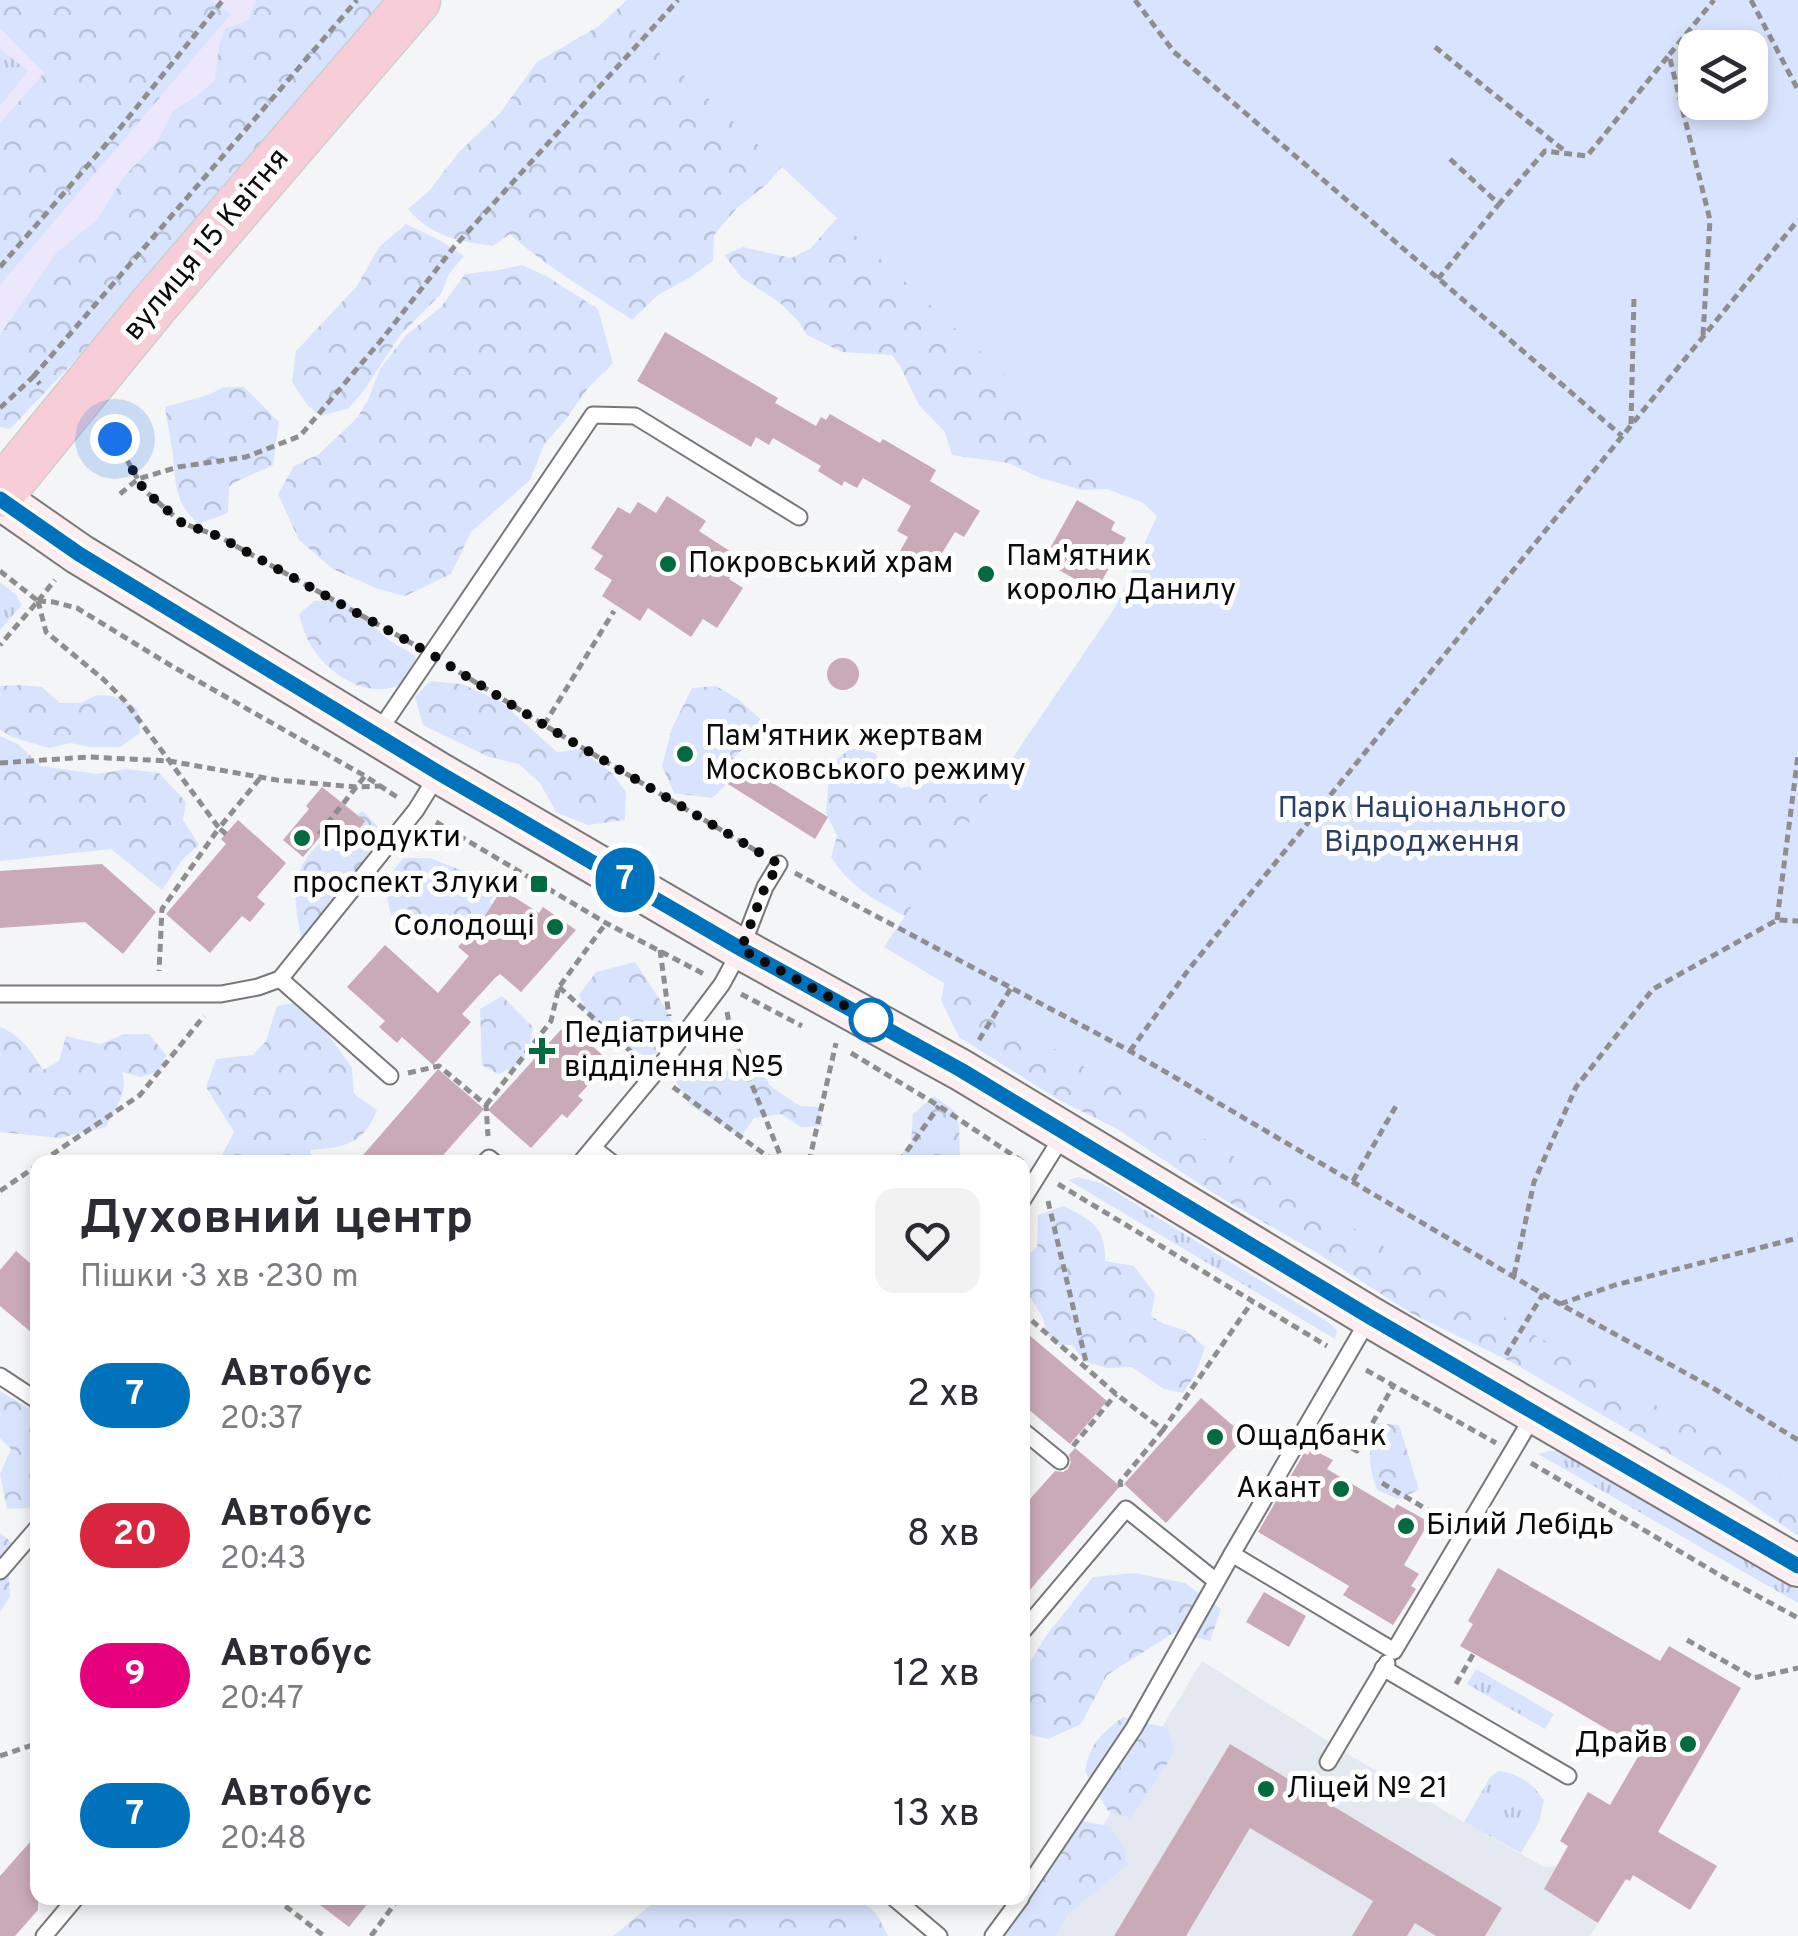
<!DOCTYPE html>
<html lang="uk">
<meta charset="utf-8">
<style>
:root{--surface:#fff;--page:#f2f2f3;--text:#2b2b33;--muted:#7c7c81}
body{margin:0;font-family:Overpass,sans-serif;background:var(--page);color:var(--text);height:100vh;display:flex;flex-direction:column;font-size:38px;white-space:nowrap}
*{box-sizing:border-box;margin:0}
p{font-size:32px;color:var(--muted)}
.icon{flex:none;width:55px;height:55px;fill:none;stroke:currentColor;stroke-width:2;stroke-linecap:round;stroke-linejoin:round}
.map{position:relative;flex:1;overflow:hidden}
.sheet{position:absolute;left:30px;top:1155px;width:1000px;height:750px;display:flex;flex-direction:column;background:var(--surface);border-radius:20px;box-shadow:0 5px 15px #0003}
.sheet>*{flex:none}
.badge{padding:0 20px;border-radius:32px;font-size:35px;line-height:65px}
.buttons{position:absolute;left:1678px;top:30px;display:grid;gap:20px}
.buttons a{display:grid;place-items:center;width:90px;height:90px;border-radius:20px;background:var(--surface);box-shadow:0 5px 15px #0003;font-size:50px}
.you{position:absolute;width:50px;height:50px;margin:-25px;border:8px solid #fff;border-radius:50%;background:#1a73e8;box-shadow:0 0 0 15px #1a73e833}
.map>.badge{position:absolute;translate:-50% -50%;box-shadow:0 0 0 5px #fff}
.round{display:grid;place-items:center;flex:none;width:105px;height:105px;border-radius:20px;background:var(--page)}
.head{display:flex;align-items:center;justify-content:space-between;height:170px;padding:0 50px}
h1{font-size:48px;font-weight:700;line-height:75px}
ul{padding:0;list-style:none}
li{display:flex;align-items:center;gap:30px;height:140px;padding:0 50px}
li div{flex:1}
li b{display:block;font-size:38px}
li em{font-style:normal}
li .badge{min-width:110px;font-weight:700;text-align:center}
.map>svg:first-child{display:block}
.built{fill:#e4e8f0}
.medical{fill:#ede7fd}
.grass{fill:url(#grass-tufts)}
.forest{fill:url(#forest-crowns)}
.green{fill:#d8e4fd;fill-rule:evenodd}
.building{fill:#cbaab8}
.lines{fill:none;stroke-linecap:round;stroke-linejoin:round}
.service-casing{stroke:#777779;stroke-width:19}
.secondary-casing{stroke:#777779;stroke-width:44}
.trunk-casing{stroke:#cecece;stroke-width:51}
.path{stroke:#8e8e8f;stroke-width:5;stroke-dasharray:8 5;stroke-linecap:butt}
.service{stroke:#fff;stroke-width:15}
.secondary{stroke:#fcedf0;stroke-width:40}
.trunk{stroke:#f7ced8;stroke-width:48}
.line-casing{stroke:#fff;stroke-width:22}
.line{stroke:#0072bc;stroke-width:15}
.walk{stroke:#0b0b0c;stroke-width:10;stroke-dasharray:0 18}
.poi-dot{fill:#016a40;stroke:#fff;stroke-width:4}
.stop-dot{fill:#fff;stroke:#0072bc;stroke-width:5}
.labels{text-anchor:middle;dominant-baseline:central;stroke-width:10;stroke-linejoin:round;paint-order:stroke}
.street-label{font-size:30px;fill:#0b0b0c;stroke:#fff}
.poi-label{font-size:30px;fill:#0b0b0c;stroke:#fff;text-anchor:start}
.park-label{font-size:30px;fill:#2d3e66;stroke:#fff}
</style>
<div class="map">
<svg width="1798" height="1936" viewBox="0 0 1798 1936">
<defs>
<pattern id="grass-tufts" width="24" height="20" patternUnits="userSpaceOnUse" patternTransform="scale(2.5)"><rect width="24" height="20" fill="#d8e4fd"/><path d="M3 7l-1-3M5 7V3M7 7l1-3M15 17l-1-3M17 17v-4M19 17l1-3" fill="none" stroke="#b8c2d8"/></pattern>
<pattern id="forest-crowns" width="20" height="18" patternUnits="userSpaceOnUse" patternTransform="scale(2.5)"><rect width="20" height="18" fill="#d8e4fd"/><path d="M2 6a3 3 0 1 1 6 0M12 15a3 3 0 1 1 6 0" fill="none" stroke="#b8c2d8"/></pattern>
</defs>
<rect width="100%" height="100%" fill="#f4f5f6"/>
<path class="built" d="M1202,1661L1351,1756L1464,1822L1544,1867L1557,1866L1612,1900L1590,1936H1036Z"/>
<path class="medical" d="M0,0H333L0,380Z"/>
<g class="grass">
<path d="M0,49L28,71L0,106Z"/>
<path d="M0,582L16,595L22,605L0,630Z"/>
<path d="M1078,1177L1101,1183L1328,1322L1337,1330L1335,1339L1068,1180Z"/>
<path d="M1549,1451H1557L1798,1590V1603L1538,1454Z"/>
<path d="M1476,1669L1554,1714L1545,1729L1467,1684Z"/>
<path d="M1499,1771C1521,1775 1531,1782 1544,1800L1539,1822L1521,1853L1464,1822L1491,1776Z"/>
</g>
<g class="forest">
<path d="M0,0H211L231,14L0,285V123L44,73L0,28Z"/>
<path d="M256,0H404L318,90L285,115L258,154L167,252L128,305L10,429L0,427V335L56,253L97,220L123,178L157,142L173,111L198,95L215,80L219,45L225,29L248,20Z"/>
<path d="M627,0H961L795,152L767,184L737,208L714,235L713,261L689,278L658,295L632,320C591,292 547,268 510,234L493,246C459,241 432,237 408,209L429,191L459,152L500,113L537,62L599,26Z"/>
<path d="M977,0L1160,509L1107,489L1082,490L1041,478L1008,463L952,455L945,432L919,405L900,366L892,355L842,352L807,335L799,322L779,302L742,278L724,255L743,247L791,258L811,248L836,219L864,210Z"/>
<path d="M406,224L441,241L464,256L449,274L441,294L401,334L365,389L349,408L321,416L308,406L292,382L296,351L357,286L379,247Z"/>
<path d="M522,265L548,277L598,309L613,363L588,388L566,419L544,445L530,480L471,532L451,574L405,596L378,589L333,569L299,540L278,494L294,466L319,454L357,418L368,400L380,369L406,335L441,307L465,274L499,270Z"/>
<path d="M224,387H244L279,422L273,465L233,483L229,487L228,513L198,524C175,502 176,486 173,456C171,440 167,423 165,407L208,395Z"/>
<path d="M344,600L389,640L414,655L420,669C415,674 408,681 402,684C365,702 321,670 306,636C303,630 301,621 299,614L314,601Z"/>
<path d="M430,681L462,684L501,702L557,752L580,749L612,773L626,792L625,820L588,825L556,812L540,783L519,764L489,757L423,725L415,697Z"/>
<path d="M20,685L42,687L60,703H81L97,695L113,696L138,709L140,733L120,747H90L71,743L49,748L12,737L0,730V686Z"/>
<path d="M716,686L738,699L767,725L765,738L742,750L726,764L725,786L712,798L674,793L662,766L672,728L692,688Z"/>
<path d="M0,736L18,744L41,766L97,774L126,769L159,773L186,802L183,820L199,845L183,859L162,890L111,849L0,861Z"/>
<path d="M851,748L875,753L885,772L900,788L929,783L940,765L949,773L983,783L1002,764L1020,768L916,921C882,905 851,889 831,857L837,836L826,813L830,765Z"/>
<path d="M363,811L378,827L387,852L303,944C284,868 301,853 363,811Z"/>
<path d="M403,858H430L501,886L489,902L542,938L519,943L482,915L469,924L391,915L384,883Z"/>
<path d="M950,957L1798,1415V1536L1733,1491L1515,1364L1411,1313L1314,1251L1213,1193L1119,1130L1059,1100L959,1037L941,1000Z"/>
<path d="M635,962L664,1006L679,1035L669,1051L645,1056L625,1047L593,1024L579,995L596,972Z"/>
<path d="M502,996L533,1027C529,1055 525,1064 498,1074L482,1065L480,1009Z"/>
<path d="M299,1002L333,1041L352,1068L354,1094L377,1110C363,1145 345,1147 310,1150L312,1162H223L221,1157L234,1132L206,1087L216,1059L253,1055L266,1041L277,1006Z"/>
<path d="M0,1027C21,1035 32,1052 43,1070L59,1061L66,1036L100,1044L124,1034H149L166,1055L160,1071L141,1077L122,1072C129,1091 115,1110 106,1127L60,1138L0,1132Z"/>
<path d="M695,1057C725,1076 728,1074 760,1060L769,1085L800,1106L819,1107L823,1126L801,1127L781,1114L754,1118L741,1137L691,1106L676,1082Z"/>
<path d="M934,1096L955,1111L959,1125L960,1162H895L911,1143L913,1114Z"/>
<path d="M1063,1206C1091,1220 1106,1226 1105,1261L1134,1266L1155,1294L1151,1316L1164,1324L1185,1330L1205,1347L1195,1375L1183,1393L1164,1389L1132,1367L1108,1368L1085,1362L1072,1345H1056L1046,1332L1043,1318L1023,1286V1259L1037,1247L1038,1215Z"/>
<path d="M0,1391L37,1413V1502L28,1508L7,1509L0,1474L11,1449L0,1438Z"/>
<path d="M1376,1423L1399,1425L1419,1490L1398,1499L1377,1490C1367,1463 1369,1450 1376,1423Z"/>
<path d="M0,1533L14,1544L9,1579L10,1596L0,1613Z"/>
<path d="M1134,1573L1185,1583L1221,1609L1210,1641L1175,1632L1107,1675L1081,1724L1048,1739L1023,1733L1022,1675L1046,1636L1093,1577Z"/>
<path d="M1123,1717L1167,1728L1174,1749L1169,1761L1130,1818L1108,1811L1085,1771C1091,1742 1100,1735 1123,1717Z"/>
<path d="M1077,1820L1109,1826L1124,1847L1128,1864L1067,1915L1056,1936H997Z"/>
<path d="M666,1898H845C874,1906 875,1909 888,1936H613L652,1904Z"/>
</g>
<path class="green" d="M641,0H1798V1488L1420,1268L884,947L1116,606L1157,516L624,20ZM1695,48H1750V102H1695Z"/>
<g class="building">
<path d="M665,332L778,398L775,403L816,426L821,417L826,420L830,414L880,443L883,439L936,470L930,481L980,511L964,537L955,532L939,558L931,553L919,573L896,558L908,537L897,531L911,506L863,478L857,488L844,481L842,486L818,471L821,466L773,438L769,445L756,437L751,447L637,381Z"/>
<path d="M667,496L706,521L699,531L742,559L729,579L743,588L717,628L703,619L691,637L648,608L640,621L602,596L612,580L594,569L603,556L591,548L618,507L630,514L638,502L656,513Z"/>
<path d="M1077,500L1115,522L1111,530L1126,538L1096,591L1043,561Z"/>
<circle cx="843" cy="674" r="16"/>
<path d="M726,754L828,817L815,839L712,774Z"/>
<path d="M322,787L365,821L351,841L330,825L303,857L283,840L309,809L306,806Z"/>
<path d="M238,820L286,863L257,897L265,904L250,922L242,916L210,953L166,914L226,844L221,839Z"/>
<path d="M102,864L156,912L123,954L85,922L0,928V871Z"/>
<path d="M502,889L539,913L543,907L576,930L521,992L500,974L495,978L462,1014L471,1022L433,1065L402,1037L397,1043L379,1027L385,1021L347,987L385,945L438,993L469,956L458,947L486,914Z"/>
<path d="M567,1023L610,1062L578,1096L583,1100L567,1118L562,1114L531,1148L488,1110Z"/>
<path d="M438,1069L484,1109L437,1162H357Z"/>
<path d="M16,1251L38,1270V1338L0,1306V1270Z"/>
<path d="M1022,1329L1107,1401L1070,1444L1022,1404Z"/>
<path d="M1201,1398L1245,1436L1166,1523L1124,1484Z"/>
<path d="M1075,1448L1120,1486L1022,1599V1508L1055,1471L1063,1472L1068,1469L1071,1462L1069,1455Z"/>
<path d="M1311,1449L1333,1460L1327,1469L1394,1509L1397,1504L1429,1522L1404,1565L1419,1574L1411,1586L1416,1589L1393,1625L1343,1595L1349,1586L1258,1532L1304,1453L1308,1455Z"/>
<path d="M1498,1568L1660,1661L1669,1646L1741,1688L1658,1832L1717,1866L1690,1910L1633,1875L1630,1881L1626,1879L1598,1923L1544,1889L1568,1846L1560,1841L1588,1792L1610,1805L1642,1750L1561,1702L1460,1646L1473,1624L1468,1621Z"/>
<path d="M1264,1592L1306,1616L1289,1647L1246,1622Z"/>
<path d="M1230,1744L1502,1908L1485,1936H1436L1415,1923L1407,1936H1352L1373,1901L1250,1828L1186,1936H1114Z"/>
<path d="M38,1833V1910L15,1936H0V1876Z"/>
<path d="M311,1898H372L349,1927Z"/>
</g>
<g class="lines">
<g class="service-casing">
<g id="service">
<path d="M377,734L593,415L635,416L799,517"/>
<path d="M280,979L390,1076"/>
<path d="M0,994H221L258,987L280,979L416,810L437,776"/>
<path d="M593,1148L611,1162"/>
<path d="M485,1162L489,1158L494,1162"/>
<path d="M581,1162L655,1073L722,984L741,949L765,887L779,864"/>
<path d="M1022,1201L1065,1132"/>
<path d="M0,1376L38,1401"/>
<path d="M1022,1430L1060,1461"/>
<path d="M1232,1554L1394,1651L1535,1413"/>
<path d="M0,1571L38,1527"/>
<path d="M1022,1632L1126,1509L1216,1581"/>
<path d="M1383,1668L1568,1776"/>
<path d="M1328,1762L1387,1663"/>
<path d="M1022,1895L1134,1728L1232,1554L1370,1317"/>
<path d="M894,1898L939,1936"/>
<path d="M44,1936L76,1898"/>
<path d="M993,1936L1021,1898"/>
</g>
</g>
<g class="secondary-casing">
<path id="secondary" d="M0,499L79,554L439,773L741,949L961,1070L1370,1317L1798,1566"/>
</g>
<g class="trunk-casing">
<path id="trunk" d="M0,493L153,306L416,0"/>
</g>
<g class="path">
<path d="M1135,0L1174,52L1622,436"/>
<path d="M1751,0L1798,90"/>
<path d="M1435,47L1566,152"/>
<path d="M1450,159L1499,204L1545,151L1587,156L1669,55"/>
<path d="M0,267L120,128L223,0"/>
<path d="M1438,279L1499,204"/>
<path d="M1703,335L1710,220L1669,55L1714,0"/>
<path d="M33,377L357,0"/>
<path d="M0,408L33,377L40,384"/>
<path d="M1631,424L1634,297"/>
<path d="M103,431L115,439L144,490L182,523L218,536L413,644"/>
<path d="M120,494L138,479L178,467L246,457L300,436L383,338L454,247L678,0"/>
<path d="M0,571L38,601L0,645"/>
<path d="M38,601L53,602L77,608L170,665L365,776L397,797"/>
<path d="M38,601L46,632L103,679L125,701L219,828L162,909L159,971"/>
<path d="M38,601L55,580"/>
<path d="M448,665L544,725L760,853"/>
<path d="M544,725L614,611"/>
<path d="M0,763L89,757L169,761L277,780L356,787L380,786"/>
<path d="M436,822L606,923L704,974"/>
<path d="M226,834L219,828L261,777"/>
<path d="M319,834L365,776"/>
<path d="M795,873L1130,1051L1560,1304L1713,1388L1798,1440"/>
<path d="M1777,920L1798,755"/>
<path d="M660,950L669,1016"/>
<path d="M559,987L638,1058"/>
<path d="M741,994L802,1026"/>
<path d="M727,1012L731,1033L783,1162"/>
<path d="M979,1040L1011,988"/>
<path d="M1130,1051L1189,969L1798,220"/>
<path d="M851,1053L939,1106L1023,1162"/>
<path d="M408,1073L439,1066L486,1105L488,1136"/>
<path d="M673,1087L775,1162"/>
<path d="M486,1105L551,1021L559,987L606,923"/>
<path d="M41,1162L140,1095L204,1016"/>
<path d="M809,1162L836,1043"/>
<path d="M899,1162L939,1106"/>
<path d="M1353,1181L1396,1106"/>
<path d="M1058,1184L1327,1346"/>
<path d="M0,1191L38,1165"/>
<path d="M1048,1201L1087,1366"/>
<path d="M1514,1275L1534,1182L1576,1087L1653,989L1777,920L1798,921"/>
<path d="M1560,1304L1615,1285L1798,1238"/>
<path d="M1022,1312L1116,1394L1163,1430L1252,1302"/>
<path d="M1506,1355L1543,1294"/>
<path d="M1366,1370L1496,1443"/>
<path d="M1328,1435L1357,1451L1393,1386"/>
<path d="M1073,1446L1116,1394"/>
<path d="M1531,1463L1723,1577L1798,1618"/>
<path d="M1382,1483L1445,1520"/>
<path d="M1121,1487L1120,1482L1163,1430"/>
<path d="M1687,1640L1754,1678L1798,1668"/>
<path d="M1456,1684L1474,1653"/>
<path d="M0,1756L38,1743"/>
<path d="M275,1898L324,1936"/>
<path d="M371,1936L399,1898"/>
</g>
<use href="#service" class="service"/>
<use href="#secondary" class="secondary"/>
<use href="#trunk" class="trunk"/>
</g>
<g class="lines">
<g class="line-casing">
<path id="line" d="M0,499L79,554L439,773L741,949L961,1070L1370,1317L1798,1566"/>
</g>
<use href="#line" class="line"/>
<path class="walk" d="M115,439L144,490L182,523L218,536L431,654L544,725L779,864L765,887L741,949L871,1020"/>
</g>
<g class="poi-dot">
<circle cx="668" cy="564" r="10"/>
<circle cx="986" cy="574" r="10"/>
<circle cx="685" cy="754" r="10"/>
<circle cx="302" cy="838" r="10"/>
<rect x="529" y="874" width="20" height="20" rx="5"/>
<circle cx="555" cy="927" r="10"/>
<path d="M537 1036h10v10h10v10h-10v10h-10v-10h-10v-10h10z"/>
<circle cx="1215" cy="1437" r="10"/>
<circle cx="1341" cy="1489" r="10"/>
<circle cx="1406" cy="1526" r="10"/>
<circle cx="1688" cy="1744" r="10"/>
<circle cx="1266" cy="1789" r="10"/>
</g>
<circle class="stop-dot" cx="871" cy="1020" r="20"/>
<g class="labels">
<g class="street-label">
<text transform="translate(207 245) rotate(-50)">вулиця 15 Квітня</text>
</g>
<g class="poi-label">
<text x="1006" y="557">Пам'ятник<tspan x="1006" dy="34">королю Данилу</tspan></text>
<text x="688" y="564">Покровський храм</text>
<text x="705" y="737">Пам'ятник жертвам<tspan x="705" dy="34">Московського режиму</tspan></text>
<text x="322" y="838">Продукти</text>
<text x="519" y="884" text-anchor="end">проспект Злуки</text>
<text x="535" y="927" text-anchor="end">Солодощі</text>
<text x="564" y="1034">Педіатричне<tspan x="564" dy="34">відділення №5</tspan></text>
<text x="1235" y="1437">Ощадбанк</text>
<text x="1321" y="1489" text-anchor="end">Акант</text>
<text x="1426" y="1526">Білий Лебідь</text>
<text x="1668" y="1744" text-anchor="end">Драйв</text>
<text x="1286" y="1789">Ліцей № 21</text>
</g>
<g class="park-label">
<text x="1422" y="809">Парк Національного<tspan x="1422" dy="34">Відродження</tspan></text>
</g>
</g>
</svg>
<div class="buttons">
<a><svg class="icon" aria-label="layers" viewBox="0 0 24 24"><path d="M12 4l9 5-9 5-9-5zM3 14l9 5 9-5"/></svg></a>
</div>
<div class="you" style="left:115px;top:439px"></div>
<b class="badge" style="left:625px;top:880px;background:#0072bc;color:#fff">7</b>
<section class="sheet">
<div class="head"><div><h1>Духовний центр</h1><p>Пішки · 3 хв · 230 m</p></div><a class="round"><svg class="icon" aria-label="heart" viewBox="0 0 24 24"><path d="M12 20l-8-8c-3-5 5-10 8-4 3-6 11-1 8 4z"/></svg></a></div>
<ul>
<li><span class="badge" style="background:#0072bc;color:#fff">7</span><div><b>Автобус</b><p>20:37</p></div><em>2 хв</em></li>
<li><span class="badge" style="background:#d7263d;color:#fff">20</span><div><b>Автобус</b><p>20:43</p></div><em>8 хв</em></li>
<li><span class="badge" style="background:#e6007e;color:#fff">9</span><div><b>Автобус</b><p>20:47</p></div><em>12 хв</em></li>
<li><span class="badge" style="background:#0072bc;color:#fff">7</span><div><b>Автобус</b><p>20:48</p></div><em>13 хв</em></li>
</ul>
</section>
</div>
